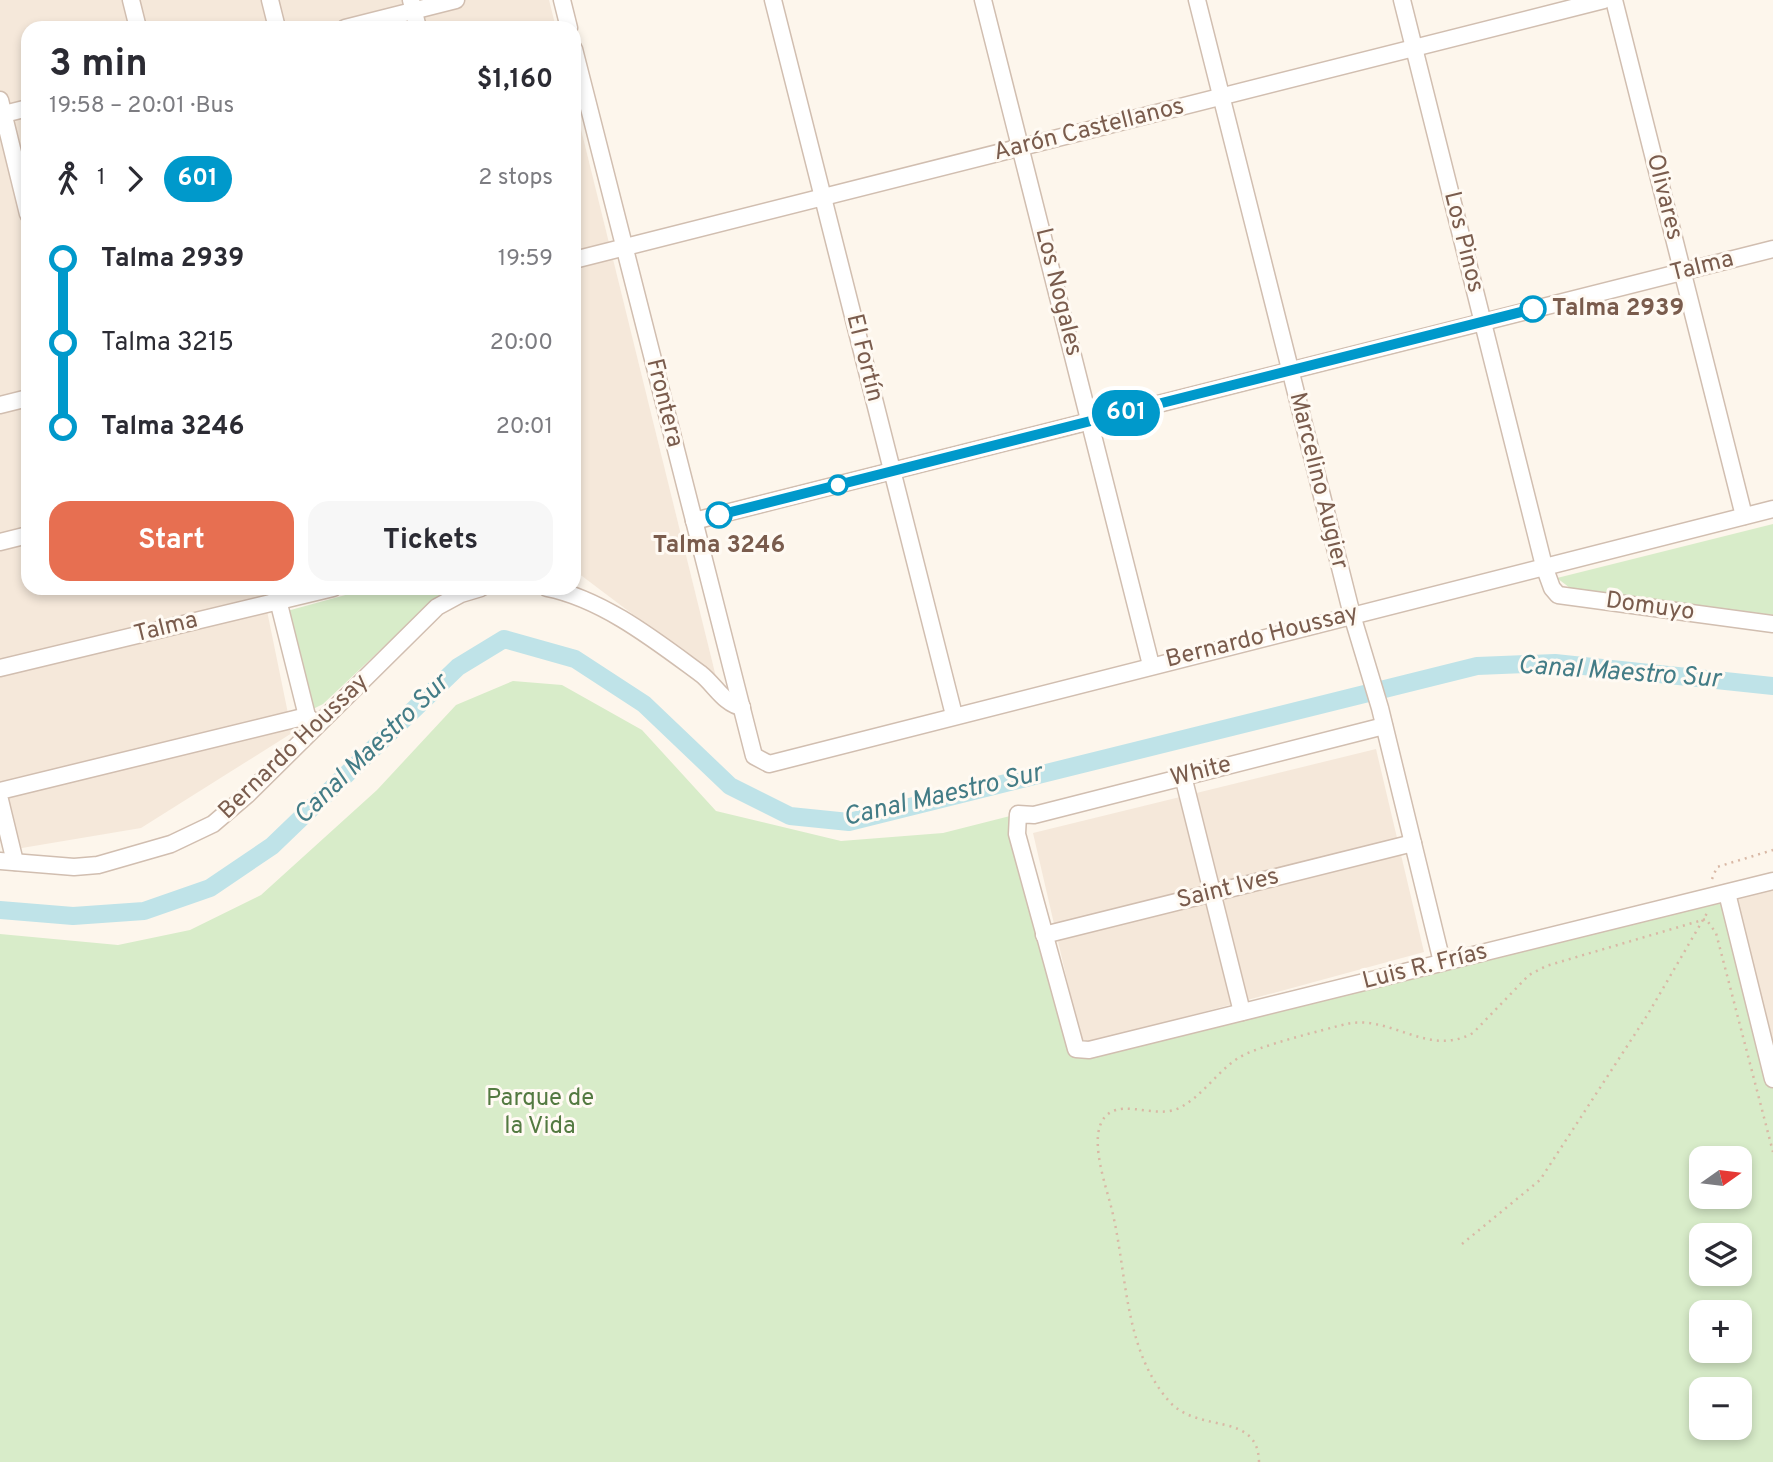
<!DOCTYPE html>
<meta charset="utf-8">
<style>
:root{--surface:#fff;--page:#f7f7f7;--text:#2b2b33;--muted:#7c7c81;--accent:#e76f51}
body{margin:0;font-family:Overpass,sans-serif;background:var(--page);color:var(--text);height:100vh;display:flex;flex-direction:column;font-size:26px;white-space:nowrap}
*{box-sizing:border-box;margin:0}
p{font-size:23px;color:var(--muted)}
.icon{flex:none;width:38px;height:38px;fill:none;stroke:currentColor;stroke-width:2;stroke-linecap:round;stroke-linejoin:round}
.map{position:relative;flex:1;overflow:hidden}
.panel{position:absolute;left:21px;top:21px;width:560px;height:574px;display:flex;flex-direction:column;background:var(--surface);border-radius:21px;box-shadow:0 4px 10px #0003}
.panel>*{flex:none}
.badge{padding:0 14px;border-radius:23px;font-size:24px;line-height:46px}
.needle{width:46px;rotate:76deg}
.controls{position:absolute;left:1689px;top:1146px;display:grid;gap:14px}
.controls a{display:grid;place-items:center;width:63px;height:63px;border-radius:14px;background:var(--surface);box-shadow:0 4px 10px #0003;font-size:35px}
.map>.badge{position:absolute;translate:-50% -50%;box-shadow:0 0 0 4px #fff}
.legs{display:flex;align-items:center;gap:10px;height:77px;padding:0 28px;font-size:23px}
.legs p{margin-inline-start:auto}
.summary{display:flex;align-items:center;justify-content:space-between;height:119px;padding:0 28px}
h1{font-size:38px;font-weight:700;line-height:52px}
.button{display:flex;gap:14px;margin-top:auto;padding:14px 28px}
.button a{flex:1;height:80px;border-radius:21px;background:var(--accent);color:#fff;font-size:28px;font-weight:700;line-height:80px;text-align:center}
.button a+a{background:var(--page);color:var(--text)}
ul{padding:0 28px;list-style:none}
li{display:flex;align-items:center;gap:24px;height:84px;font-size:26px}
li i{display:grid;place-items:center;width:10px;height:100%;margin:0 9px;background:currentColor}
li i::after{content:'';width:18px;height:18px;margin:-9px;border:5px solid;border-radius:50%;background:var(--surface)}
li p{margin-inline-start:auto}
li:first-child i{background:linear-gradient(#0000 50%,currentColor 0)}
li:last-child i{background:linear-gradient(currentColor 50%,#0000 0)}
.map>svg:first-child{display:block}
.residential{fill:#f5e8da}
.green{fill:#d8ecc9;fill-rule:evenodd}
.lines{fill:none;stroke-linecap:round;stroke-linejoin:round}
.canal{stroke:#bfe3e8;stroke-width:18}
.street-casing{stroke:#d1beb0;stroke-width:19}
.path{stroke:#d9b8a5;stroke-width:2.5;stroke-dasharray:2 5;stroke-linecap:butt}
.street{stroke:#fff;stroke-width:16}
.line-1-casing{stroke:#fff;stroke-width:16}
.line-1{stroke:#0099cb;stroke-width:10}
.stop-1-dot{fill:#fff;stroke:#0099cb;stroke-width:3.5}
.labels{text-anchor:middle;dominant-baseline:central;stroke-width:6;stroke-linejoin:round;paint-order:stroke}
.street-label{font-size:24px;fill:#7a5c4d;stroke:#fffaf3}
.stop-label{font-size:24px;font-weight:bold;fill:#7a5c4d;stroke:#fffaf3;text-anchor:start}
.park-label{font-size:24px;fill:#537a41;stroke:#fffaf3}
.water-label{font-size:26px;font-style:italic;fill:#437c86;stroke:#fffaf3}
</style>
<div class="map">
<svg width="1773" height="1462" viewBox="0 0 1773 1462">
<rect width="100%" height="100%" fill="#fdf6ec"/>
<g class="residential">
<path d="M0,0H549L556,28H28V588H313L265,601L292,733L141,828L10,850L0,809Z"/>
<path d="M574,101L716,677L574,570Z"/>
<path d="M1376,749L1424,952L1082,1045L1033,833Z"/>
<path d="M1773,884V1079L1727,893Z"/>
</g>
<g class="green">
<path d="M1773,524V615L1570,588L1557,578Z"/>
<path d="M371,588H461L429,604L323,704L313,709L287,611Z"/>
<path d="M513,681L562,685L642,730L716,811L841,841L943,833L1018,814L1077,1049L1727,893L1773,1079V1462H0V934L118,945L190,930L261,895L377,790L456,705ZM1701,1158H1740V1197H1701ZM1701,1236H1740V1274H1701ZM1701,1312H1740V1351H1701ZM1701,1390H1740V1428H1701Z"/>
</g>
<g class="lines">
<path class="canal" d="M0,910L73,916L144,911L210,888L272,846L458,667L504,639L575,659L644,704L730,786L790,816L849,822L1477,666L1555,663L1773,686"/>
<g class="street-casing">
<g id="street">
<path d="M131,0L138,28"/>
<path d="M270,0L277,28"/>
<path d="M411,0L418,28"/>
<path d="M562,0L569,28"/>
<path d="M773,0L954,715"/>
<path d="M983,0L1151,665"/>
<path d="M1197,0L1352,615L1380,708L1442,962"/>
<path d="M1402,0L1544,566L1552,588L1558,595L1773,624"/>
<path d="M1614,0L1744,516"/>
<path d="M345,28L456,0"/>
<path d="M574,49L754,756L769,764L1773,509"/>
<path d="M0,100L28,214"/>
<path d="M0,115L28,108"/>
<path d="M574,260L1604,0"/>
<path d="M0,405L28,398"/>
<path d="M694,521L1773,249"/>
<path d="M0,542L28,535"/>
<path d="M275,588L307,716L314,722"/>
<path d="M547,588C603,599 656,641 701,674C714,684 725,705 742,707"/>
<path d="M0,668L333,588"/>
<path d="M1384,726L1034,815L1018,814L1017,834L1076,1049L1089,1050L1773,881"/>
<path d="M1183,776L1242,1012"/>
<path d="M0,791L307,716"/>
<path d="M0,800L15,862"/>
<path d="M0,861L74,867L98,865L171,844L213,824L247,795L437,607L461,594L481,588"/>
<path d="M1727,893L1773,1079"/>
<path d="M1044,935L1413,843"/>
</g>
</g>
<g class="path">
<path d="M1712,879L1717,867L1773,850"/>
<path d="M1462,1244L1540,1180L1648,1014L1707,913"/>
<path d="M1259,1462C1258,1410 1197,1435 1168,1400C1121,1345 1128,1265 1109,1199C1101,1170 1079,1103 1133,1109C1148,1110 1164,1115 1179,1108C1202,1097 1218,1070 1240,1057C1258,1046 1323,1030 1346,1024C1391,1014 1428,1058 1473,1033L1529,975L1546,966L1706,919L1716,933L1773,1152"/>
</g>
<use href="#street" class="street"/>
</g>
<g class="lines">
<g class="line-1-casing">
<path id="line-1" d="M719,515L1533,309"/>
</g>
<use href="#line-1" class="line-1"/>
</g>
<g class="stop-1-dot">
<circle cx="1533" cy="309" r="12"/>
<circle cx="838" cy="485" r="9"/>
<circle cx="719" cy="515" r="12"/>
</g>
<g class="labels">
<g class="street-label">
<text transform="translate(1089 130) rotate(-14)">Aarón Castellanos</text>
<text transform="translate(1664 197) rotate(76)">Olivares</text>
<text transform="translate(1463 242) rotate(76)">Los Pinos</text>
<text transform="translate(1702 267) rotate(-14)">Talma</text>
<text transform="translate(1058 292) rotate(76)">Los Nogales</text>
<text transform="translate(864 358) rotate(76)">El Fortín</text>
<text transform="translate(664 403) rotate(76)">Frontera</text>
<text transform="translate(1318 481) rotate(76)">Marcelino Augier</text>
<text transform="translate(1650 607) rotate(8)">Domuyo</text>
<text transform="translate(166 628) rotate(-14)">Talma</text>
<text transform="translate(1262 637) rotate(-14)">Bernardo Houssay</text>
<text transform="translate(294 747) rotate(-44)">Bernardo Houssay</text>
<text transform="translate(1201 772) rotate(-14)">White</text>
<text transform="translate(1228 889) rotate(-14)">Saint Ives</text>
<text transform="translate(1425 967) rotate(-14)">Luis R. Frías</text>
</g>
<g class="stop-label">
<text x="1552" y="309">Talma 2939</text>
<text x="719" y="546" text-anchor="middle">Talma 3246</text>
</g>
<g class="park-label">
<text x="540" y="1099">Parque de<tspan x="540" dy="28">la Vida</tspan></text>
</g>
<g class="water-label">
<text transform="translate(1619 673) rotate(4)">Canal Maestro Sur</text>
<text transform="translate(372 750) rotate(-44)">Canal Maestro Sur</text>
<text transform="translate(943 796) rotate(-13)">Canal Maestro Sur</text>
</g>
</g>
</svg>
<div class="controls">
<a><svg class="needle" viewBox="-14 -14 28 28"><path d="M0-13l5 13h-10z" fill="#e53935"/><path d="M0 13l5-13h-10z" fill="#7c7c81"/></svg></a>
<a><svg class="icon" aria-label="layers" viewBox="0 0 24 24"><path d="M12 4l9 5-9 5-9-5zM3 14l9 5 9-5"/></svg></a>
<a>+</a>
<a>−</a>
</div>
<b class="badge" style="left:1126px;top:413px;background:#0099cb;color:#fff">601</b>
<section class="panel">
<div class="summary"><div><h1>3 min</h1><p>19:58 – 20:01 · Bus</p></div><b>$1,160</b></div>
<div class="legs"><svg class="icon" aria-label="walk" viewBox="0 0 24 24"><circle cx="13" cy="4" r="2"/><path d="M13 8l-2 6 4 7M11 14l-3 7M7 12l3-4h3l4 4"/></svg>1<svg class="icon" aria-label="forward" viewBox="0 0 24 24"><path d="M9 5l7 7-7 7"/></svg><b class="badge" style="background:#0099cb;color:#fff">601</b><p>2 stops</p></div>
<ul>
<li><i style="color:#0099cb"></i><b>Talma 2939</b><p>19:59</p></li>
<li><i style="color:#0099cb"></i><span>Talma 3215</span><p>20:00</p></li>
<li><i style="color:#0099cb"></i><b>Talma 3246</b><p>20:01</p></li>
</ul>
<div class="button"><a>Start</a><a>Tickets</a></div>
</section>
</div>
